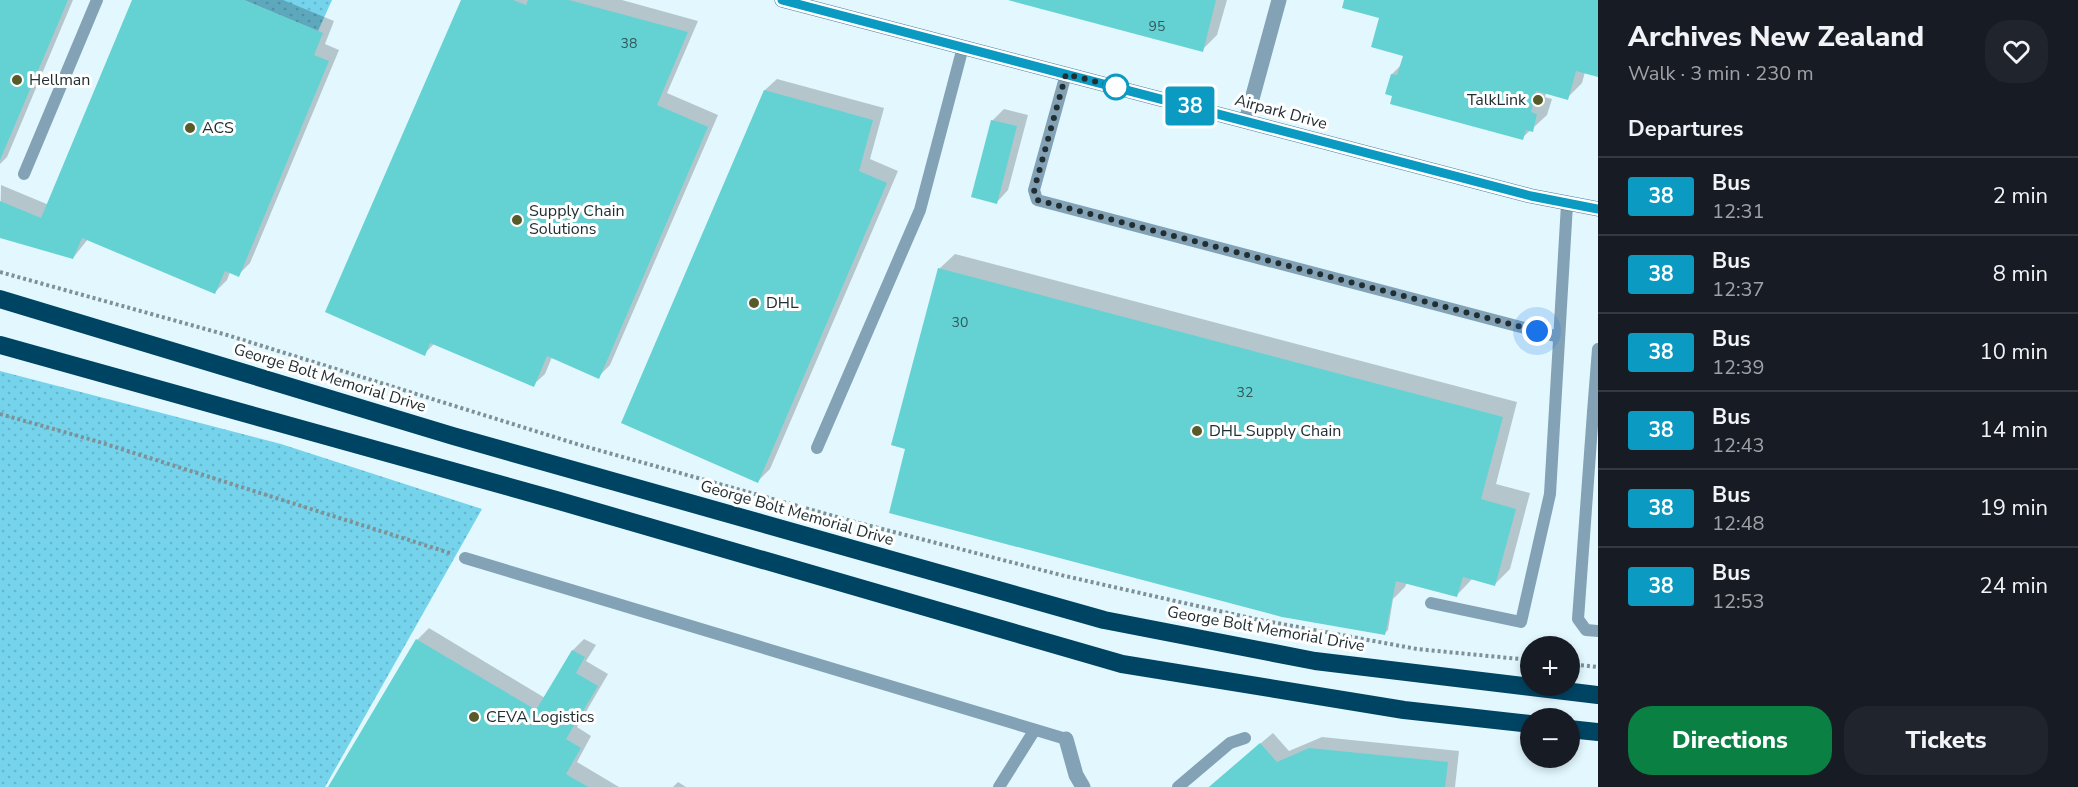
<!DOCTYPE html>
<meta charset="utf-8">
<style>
:root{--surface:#171b24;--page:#20242c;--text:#f1f3f6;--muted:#9ea1a6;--line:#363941;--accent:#0b8043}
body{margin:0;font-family:"Nunito Sans",sans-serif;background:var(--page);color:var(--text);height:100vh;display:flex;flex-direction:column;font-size:22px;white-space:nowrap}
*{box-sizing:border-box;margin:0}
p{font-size:20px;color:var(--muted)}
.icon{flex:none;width:33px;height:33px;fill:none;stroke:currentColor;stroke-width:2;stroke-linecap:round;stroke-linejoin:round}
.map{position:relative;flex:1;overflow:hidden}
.drawer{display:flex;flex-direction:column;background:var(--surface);width:480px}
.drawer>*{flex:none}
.badge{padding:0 12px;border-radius:4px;font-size:21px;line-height:39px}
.buttons{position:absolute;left:1520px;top:636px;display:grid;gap:12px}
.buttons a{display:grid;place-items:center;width:60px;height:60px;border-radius:50%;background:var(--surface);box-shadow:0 3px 9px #0003;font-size:30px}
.you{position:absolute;width:30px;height:30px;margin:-15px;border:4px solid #fff;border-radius:50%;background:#1a73e8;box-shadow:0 0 0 9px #1a73e833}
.map>.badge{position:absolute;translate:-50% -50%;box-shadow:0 0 0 3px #fff}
h2{padding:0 30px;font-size:22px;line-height:54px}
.round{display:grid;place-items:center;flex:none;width:63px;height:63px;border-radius:24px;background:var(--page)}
.summary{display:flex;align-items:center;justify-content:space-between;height:102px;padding:0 30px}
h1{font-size:28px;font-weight:800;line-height:45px}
.primary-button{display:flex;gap:12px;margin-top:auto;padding:12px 30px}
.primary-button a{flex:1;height:69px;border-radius:24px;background:var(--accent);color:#fff;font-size:24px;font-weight:800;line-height:69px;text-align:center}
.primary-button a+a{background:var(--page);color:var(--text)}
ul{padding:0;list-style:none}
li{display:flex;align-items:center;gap:18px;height:78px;padding:0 30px;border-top:2px solid var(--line)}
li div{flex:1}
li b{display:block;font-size:22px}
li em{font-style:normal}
li .badge{min-width:66px;font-weight:700;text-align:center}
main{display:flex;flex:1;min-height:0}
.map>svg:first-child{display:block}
.grass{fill:url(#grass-dots)}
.shadow{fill:#0003}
.building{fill:#64d2d2}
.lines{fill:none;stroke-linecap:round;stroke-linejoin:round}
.path{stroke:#7f9196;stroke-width:4;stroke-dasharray:3 3;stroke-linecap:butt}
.lane{stroke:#83a2b6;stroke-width:12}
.street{stroke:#83a2b6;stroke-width:15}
.secondary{stroke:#4b7a97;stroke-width:15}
.highway{stroke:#004463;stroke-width:18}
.line-casing{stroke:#fff;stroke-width:14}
.line{stroke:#0a9ac2;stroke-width:9}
.walk{stroke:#212f33;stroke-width:6;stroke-dasharray:0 10.8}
.poi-dot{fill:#575b29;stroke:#fff;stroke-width:2}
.stop-dot{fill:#fff;stroke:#0a9ac2;stroke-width:3}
.labels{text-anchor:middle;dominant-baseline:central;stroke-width:6;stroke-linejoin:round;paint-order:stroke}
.number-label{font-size:14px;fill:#32585b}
.poi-label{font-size:16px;fill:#212f33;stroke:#fff;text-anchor:start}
.street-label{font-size:16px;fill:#212f33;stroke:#fff}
</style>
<main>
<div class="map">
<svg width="1598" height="787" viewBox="0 0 1598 787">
<defs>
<pattern id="grass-dots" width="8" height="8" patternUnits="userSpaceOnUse" patternTransform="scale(1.5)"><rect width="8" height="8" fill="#75d3ec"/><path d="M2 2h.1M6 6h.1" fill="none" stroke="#65b5cb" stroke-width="1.8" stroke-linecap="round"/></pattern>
</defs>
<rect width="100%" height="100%" fill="#e2f8fe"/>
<g class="grass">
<path d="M244,0H332L318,31Z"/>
<path d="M0,371L281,444L482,509L325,787H0Z"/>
</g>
<g class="shadow">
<path d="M0,0H73L7,157L0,164Z"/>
<path d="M134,0H283L334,21L325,44L339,50L250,263L238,275L230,272L227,280L215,292L88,239L73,258L0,236L1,185L49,205Z"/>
<path d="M463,0H622L698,21L667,93L718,115L610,365L598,377L552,357L545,374L533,385L435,343L424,354Z"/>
<path d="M1011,0H1227L1217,35L1202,50Z"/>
<path d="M1346,0H1598V75L1585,72L1582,83L1567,98L1546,93L1545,97L1552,99L1547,115L1522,138L1394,95L1392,74L1402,64L1405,55L1381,17Z"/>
<path d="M777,79L884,108L870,159L898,171L770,469L758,481L765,90Z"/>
<path d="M1004,109L1028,115L1008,190L997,202L992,121Z"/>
<path d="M955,254L1517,402L1496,484L1530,493L1510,569L1495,584L1473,578L1457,595L1407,582L1405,587L1393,599L1388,630L1384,634L907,448L939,269Z"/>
<path d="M429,628L545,698L573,650L584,639L596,645L586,661L608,674L577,727L591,736L577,762L619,787H330L417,640Z"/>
<path d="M1273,733L1289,751L1322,737L1459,751L1455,787H1209Z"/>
<path d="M678,782L686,787H673Z"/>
</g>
<g class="building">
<path d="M0,0H68L0,160Z"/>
<path d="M132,0H244L323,33L314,55L329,61L239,277L225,271L215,294L82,238L73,259L0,238V201L41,218Z"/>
<path d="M461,0H513L526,5L528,0H569L688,32L657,105L708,127L599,379L547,356L534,387L430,343L425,356L325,312Z"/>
<path d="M1008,0H1216L1203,52Z"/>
<path d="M1344,0H1598V77L1576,71L1568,100L1536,91L1531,112L1537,114L1533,132L1526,130L1523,140L1390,104L1392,96L1385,94L1391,74L1397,75L1403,56L1371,47L1379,18L1342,8Z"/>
<path d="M764,90L873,120L859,171L887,183L758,483L621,423Z"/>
<path d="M991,120L1017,126L997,204L971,197Z"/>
<path d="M938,268L1503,417L1481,499L1516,509L1495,586L1463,577L1457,597L1396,581L1385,635L1282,617L889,513L905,449L891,445Z"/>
<path d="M416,639L536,710L572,650L585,657L576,673L598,686L566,739L581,748L566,774L588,787H328Z"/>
<path d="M1260,743L1277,762L1309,748L1448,762L1445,787H1209Z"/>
</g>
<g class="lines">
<g class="path">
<path d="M0,272L227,335L580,445L855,522L1065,576L1255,619L1417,649L1530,660"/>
<path d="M0,414L96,441L453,554"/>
<path d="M1569,664L1598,667"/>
</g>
<g class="lane">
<path d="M1066,74L1034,190L1037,200L1559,337"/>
<path d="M24,174L97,0"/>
<path d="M1598,349L1593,412H1598"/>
<path d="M1593,412L1578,619L1586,630L1598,631"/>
<path d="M817,448L920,210L963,47"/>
<path d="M465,558L1066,739"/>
<path d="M1431,603L1521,622L1550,494L1567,204"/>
<path d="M999,787L1034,731"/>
<path d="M1178,787L1230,743L1245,738"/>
</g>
<g class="street">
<path d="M1246,121L1279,0"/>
<path d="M1066,739L1076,775L1083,787"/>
</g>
<path class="secondary" d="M782,0L1531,196L1598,209"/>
<g class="highway">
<path d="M0,299L453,436L1104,620L1315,661L1598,695"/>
<path d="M0,345L556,500L1122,664L1404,710L1530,724"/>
<path d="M1569,729L1598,732"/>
</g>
</g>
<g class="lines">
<g class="line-casing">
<path id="line" d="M782,0L1531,196L1598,209"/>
</g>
<use href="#line" class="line"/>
<path class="walk" d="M1116,87L1066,74L1034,190L1037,200L1537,331"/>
</g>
<g class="poi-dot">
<circle cx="17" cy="80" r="6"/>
<circle cx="1538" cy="100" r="6"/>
<circle cx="190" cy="128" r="6"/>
<circle cx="517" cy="220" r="6"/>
<circle cx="754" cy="303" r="6"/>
<circle cx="1197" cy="431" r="6"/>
<circle cx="474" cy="717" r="6"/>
</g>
<circle class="stop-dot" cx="1116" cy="87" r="12"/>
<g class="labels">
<g class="number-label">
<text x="1157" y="26">95</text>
<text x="629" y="43">38</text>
<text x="960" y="322">30</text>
<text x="1245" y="392">32</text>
</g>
<g class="poi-label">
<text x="29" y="80">Hellman</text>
<text x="1526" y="100" text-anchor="end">TalkLink</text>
<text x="202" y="128">ACS</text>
<text x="529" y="211">Supply Chain<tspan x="529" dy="18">Solutions</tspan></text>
<text x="766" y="303">DHL</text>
<text x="1209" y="431">DHL Supply Chain</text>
<text x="486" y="717">CEVA Logistics</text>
</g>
<g class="street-label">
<text transform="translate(1281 112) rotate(15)">Airpark Drive</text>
<text transform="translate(330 378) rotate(17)">George Bolt Memorial Drive</text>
<text transform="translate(797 513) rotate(16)">George Bolt Memorial Drive</text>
<text transform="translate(1266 629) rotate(10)">George Bolt Memorial Drive</text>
</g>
</g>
</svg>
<div class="buttons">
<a>+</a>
<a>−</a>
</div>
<div class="you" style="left:1537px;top:331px"></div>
<b class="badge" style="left:1190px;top:106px;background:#0a9ac2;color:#fff">38</b>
</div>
<section class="drawer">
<div class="summary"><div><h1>Archives New Zealand</h1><p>Walk · 3 min · 230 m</p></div><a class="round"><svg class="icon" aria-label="heart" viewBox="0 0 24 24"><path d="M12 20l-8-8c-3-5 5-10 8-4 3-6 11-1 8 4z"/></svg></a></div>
<h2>Departures</h2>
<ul>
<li><span class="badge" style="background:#0a9ac2;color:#fff">38</span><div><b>Bus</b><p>12:31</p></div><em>2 min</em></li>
<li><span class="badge" style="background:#0a9ac2;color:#fff">38</span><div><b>Bus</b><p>12:37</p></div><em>8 min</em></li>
<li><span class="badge" style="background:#0a9ac2;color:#fff">38</span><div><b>Bus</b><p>12:39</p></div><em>10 min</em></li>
<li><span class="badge" style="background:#0a9ac2;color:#fff">38</span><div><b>Bus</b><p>12:43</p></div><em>14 min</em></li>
<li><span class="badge" style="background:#0a9ac2;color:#fff">38</span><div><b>Bus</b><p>12:48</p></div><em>19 min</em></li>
<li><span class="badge" style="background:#0a9ac2;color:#fff">38</span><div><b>Bus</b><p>12:53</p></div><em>24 min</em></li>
</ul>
<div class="primary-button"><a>Directions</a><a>Tickets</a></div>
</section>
</main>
